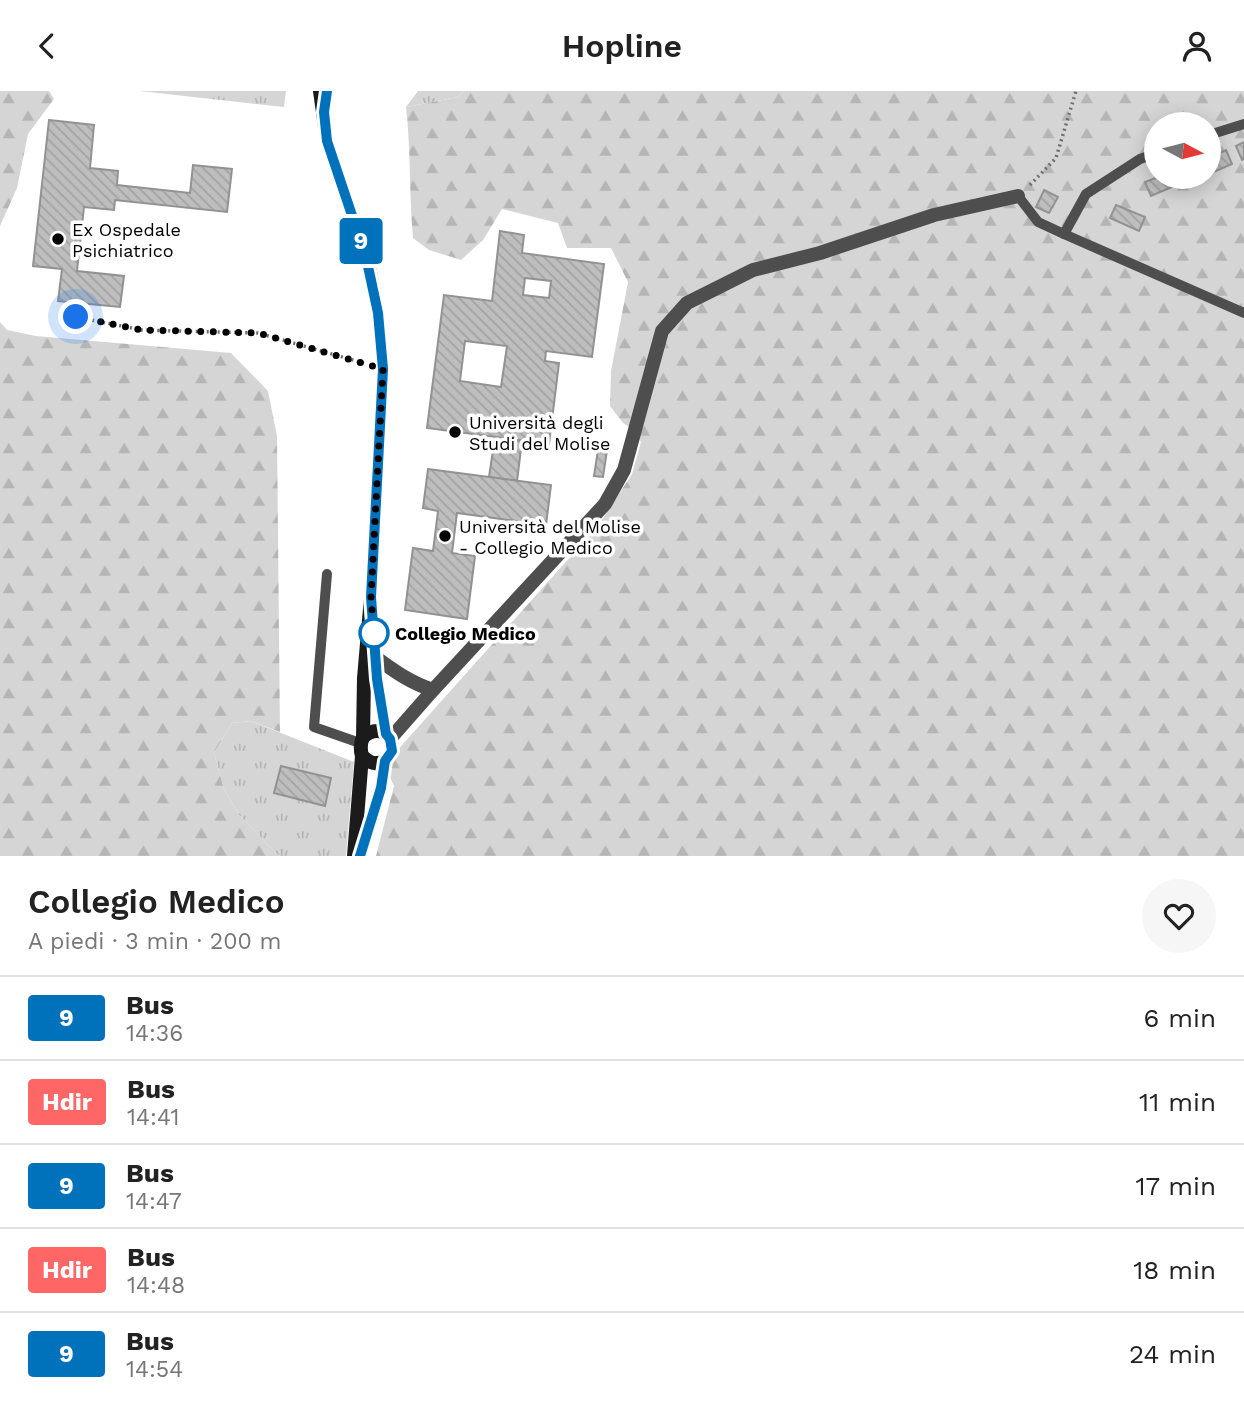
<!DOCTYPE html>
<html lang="it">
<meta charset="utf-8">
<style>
:root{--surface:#fff;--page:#f6f6f6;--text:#222;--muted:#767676;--line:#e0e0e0}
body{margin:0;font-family:"Work Sans",sans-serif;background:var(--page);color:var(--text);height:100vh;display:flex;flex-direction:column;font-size:26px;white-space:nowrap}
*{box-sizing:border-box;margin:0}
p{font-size:23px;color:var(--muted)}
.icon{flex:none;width:38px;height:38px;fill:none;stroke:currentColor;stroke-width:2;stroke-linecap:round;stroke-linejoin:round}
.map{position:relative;height:765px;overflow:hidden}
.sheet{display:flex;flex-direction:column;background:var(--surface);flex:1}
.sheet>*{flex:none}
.badge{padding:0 14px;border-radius:5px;font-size:24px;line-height:46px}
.needle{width:46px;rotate:97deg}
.buttons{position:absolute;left:1144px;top:21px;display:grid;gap:14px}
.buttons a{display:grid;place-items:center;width:77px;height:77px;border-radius:50%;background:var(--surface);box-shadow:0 4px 18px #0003;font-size:35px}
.you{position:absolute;width:35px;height:35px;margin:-18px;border:5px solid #fff;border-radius:50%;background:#1a73e8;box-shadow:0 0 0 10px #1a73e833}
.map>.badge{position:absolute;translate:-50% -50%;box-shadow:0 0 0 4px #fff}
.round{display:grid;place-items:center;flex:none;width:74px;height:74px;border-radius:37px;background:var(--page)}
.head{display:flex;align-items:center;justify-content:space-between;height:119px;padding:0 28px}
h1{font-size:33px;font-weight:600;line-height:52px}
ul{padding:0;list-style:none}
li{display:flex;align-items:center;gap:21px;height:84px;padding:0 28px;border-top:2px solid var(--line)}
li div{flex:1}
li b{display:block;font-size:26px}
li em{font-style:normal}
li .badge{min-width:77px;font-weight:700;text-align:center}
header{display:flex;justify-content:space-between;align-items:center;height:91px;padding:0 28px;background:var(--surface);font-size:32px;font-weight:600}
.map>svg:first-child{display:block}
.grass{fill:url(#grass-tufts)}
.forest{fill:url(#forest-firs);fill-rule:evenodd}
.building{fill:url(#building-back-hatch);stroke:#929292;stroke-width:2;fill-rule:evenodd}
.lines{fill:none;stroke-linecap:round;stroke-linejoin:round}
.path{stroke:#707070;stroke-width:3.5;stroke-dasharray:2 3.5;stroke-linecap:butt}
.service{stroke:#4e4e4e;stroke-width:10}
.minor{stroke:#4e4e4e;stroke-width:14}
.secondary{stroke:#1b1b1b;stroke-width:14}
.line-casing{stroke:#fff;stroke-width:16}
.line{stroke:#0072bc;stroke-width:10}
.walk{stroke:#000;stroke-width:7;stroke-dasharray:0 12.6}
.poi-dot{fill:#000;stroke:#fff;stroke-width:2.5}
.stop-dot{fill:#fff;stroke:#0072bc;stroke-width:3.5}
.labels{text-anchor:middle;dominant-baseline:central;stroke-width:7;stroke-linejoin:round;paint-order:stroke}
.poi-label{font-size:18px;fill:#000;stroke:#fff;text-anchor:start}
.stop-label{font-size:18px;font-weight:bold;fill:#000;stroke:#fff;text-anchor:start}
</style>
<header><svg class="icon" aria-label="back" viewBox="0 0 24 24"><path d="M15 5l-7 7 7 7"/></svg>Hopline<svg class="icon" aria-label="person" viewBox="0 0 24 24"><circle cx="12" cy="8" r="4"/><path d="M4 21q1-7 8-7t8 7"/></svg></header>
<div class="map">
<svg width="1244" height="765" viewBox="0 0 1244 765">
<defs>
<pattern id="grass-tufts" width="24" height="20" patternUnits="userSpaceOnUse" patternTransform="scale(1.75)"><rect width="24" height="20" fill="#d5d5d5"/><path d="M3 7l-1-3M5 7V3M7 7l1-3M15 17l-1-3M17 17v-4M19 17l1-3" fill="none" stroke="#b5b5b5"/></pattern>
<pattern id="forest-firs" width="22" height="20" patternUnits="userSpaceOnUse" patternTransform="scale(1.75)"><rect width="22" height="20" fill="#d5d5d5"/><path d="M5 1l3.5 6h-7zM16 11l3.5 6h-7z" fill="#b5b5b5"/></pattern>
<pattern id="building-back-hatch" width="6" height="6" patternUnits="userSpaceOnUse" patternTransform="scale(1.75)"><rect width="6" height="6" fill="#bebebe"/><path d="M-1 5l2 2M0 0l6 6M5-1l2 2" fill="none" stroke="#a2a2a2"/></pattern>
</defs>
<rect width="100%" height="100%" fill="#fff"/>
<g class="grass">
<path d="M140,0H286L284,16Z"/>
<path d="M418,0H464L458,6L406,16Z"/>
<path d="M251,630L354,671L346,765H279L239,724L224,698L214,662L232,632Z"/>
</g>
<g class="forest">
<path d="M0,0H49L54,8L28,43L17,97L0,135Z"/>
<path d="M464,0H1244V765H376L394,695L385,676L394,663L598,435L632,383L641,351L631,337L623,332L610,315L611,280L628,191L611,157H567L558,132L502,118L483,149L461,169L429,159L413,147C409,103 411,59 406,16L458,6ZM1157,33H1209V86H1157Z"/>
<path d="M0,231L7,239L36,245L231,262L268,300L277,345L280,641L251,630L232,632L214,662L224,698L239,724L279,765H0Z"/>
</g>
<g class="building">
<path d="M49,29L94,34L90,77L118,80L117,94L190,102L193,74L232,78L227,121L115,109L114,119L84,116L77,180L124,185L120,216L58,210L62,178L33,175Z"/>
<path d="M1244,51V68L1242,69L1236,55Z"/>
<path d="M1226,59L1232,73L1209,83V67Z"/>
<path d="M1158,86H1176L1179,93L1151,105L1145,91Z"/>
<path d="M1044,99L1058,106L1049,122L1036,116Z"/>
<path d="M1116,114L1145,126L1139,140L1110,127Z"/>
<path d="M500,140L524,144L522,162L604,173L592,266L546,260L545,270L559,272L549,353L427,337L444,204L492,210ZM525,187L551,190L549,207L523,204ZM465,250L507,255L501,296L460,290Z"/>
<path d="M495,346L522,350L517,390L489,386Z"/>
<path d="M599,352L608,353L603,386L594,385Z"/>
<path d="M428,378L551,394L546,434L457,422L452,462L475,465L467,528L405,519L413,457L433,460L438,420L423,417Z"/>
<path d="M281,675L331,687L325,715L274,702Z"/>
</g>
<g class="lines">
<g class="path">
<path d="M1030,94L1056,67L1076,0"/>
<path d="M76,226L142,239L258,242L367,273"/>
</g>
<g class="service">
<path d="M1209,44L1244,33"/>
<path d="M1018,105L1038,131L1064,143L1086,103L1140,68L1157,62"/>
<path d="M1064,143L1244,222"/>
<path d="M327,483L314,636L360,652"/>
</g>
<g class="minor">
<path d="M375,566C394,580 411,592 433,599"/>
<path d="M390,648L433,599L605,413L624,379L662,240L687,212L753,179L820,162L934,124L1018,105"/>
</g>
<g class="secondary">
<path d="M320,0L327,50L367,166L378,222L383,278L371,506L364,587L363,646C360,653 360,658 362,665L354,765"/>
<path d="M374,546L377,588L386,643"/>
<path d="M362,665C367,669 371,673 377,672C404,670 390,624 363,646"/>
<path d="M360,765L381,697L385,670"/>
</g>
</g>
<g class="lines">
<g class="line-casing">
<path id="line" d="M327,0L324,21L327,50L366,166L378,222L383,278L371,506L377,588L386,643L390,648L392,660L385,670L381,697L360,765"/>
</g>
<use href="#line" class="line"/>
<path class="walk" d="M76,226L142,239L258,242L383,278L371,506L374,544V542"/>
</g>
<g class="poi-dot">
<circle cx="58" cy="148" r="7"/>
<circle cx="455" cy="341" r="7"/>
<circle cx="445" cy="445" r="7"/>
</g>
<circle class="stop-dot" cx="374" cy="542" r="14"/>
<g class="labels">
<g class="poi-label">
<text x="72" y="138">Ex Ospedale<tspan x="72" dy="21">Psichiatrico</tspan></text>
<text x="469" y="331">Università degli<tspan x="469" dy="21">Studi del Molise</tspan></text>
<text x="459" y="435">Università del Molise<tspan x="459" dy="21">- Collegio Medico</tspan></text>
</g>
<g class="stop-label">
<text x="395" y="542">Collegio Medico</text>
</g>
</g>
</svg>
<div class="buttons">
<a><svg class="needle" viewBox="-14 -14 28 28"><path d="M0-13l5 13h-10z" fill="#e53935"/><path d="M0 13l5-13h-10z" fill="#767676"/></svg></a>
</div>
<div class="you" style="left:76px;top:226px"></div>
<b class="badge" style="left:361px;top:150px;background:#0072bc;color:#fff">9</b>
</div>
<section class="sheet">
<div class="head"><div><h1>Collegio Medico</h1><p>A piedi · 3 min · 200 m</p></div><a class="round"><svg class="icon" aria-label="heart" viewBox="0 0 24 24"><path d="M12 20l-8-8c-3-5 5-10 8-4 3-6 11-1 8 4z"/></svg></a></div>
<ul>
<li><span class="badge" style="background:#0072bc;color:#fff">9</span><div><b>Bus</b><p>14:36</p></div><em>6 min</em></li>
<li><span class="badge" style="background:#f66;color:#fff">Hdir</span><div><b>Bus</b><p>14:41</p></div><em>11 min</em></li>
<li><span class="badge" style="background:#0072bc;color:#fff">9</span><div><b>Bus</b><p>14:47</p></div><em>17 min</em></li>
<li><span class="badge" style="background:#f66;color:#fff">Hdir</span><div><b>Bus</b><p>14:48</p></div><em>18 min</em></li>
<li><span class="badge" style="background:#0072bc;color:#fff">9</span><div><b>Bus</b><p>14:54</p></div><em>24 min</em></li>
</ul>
</section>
